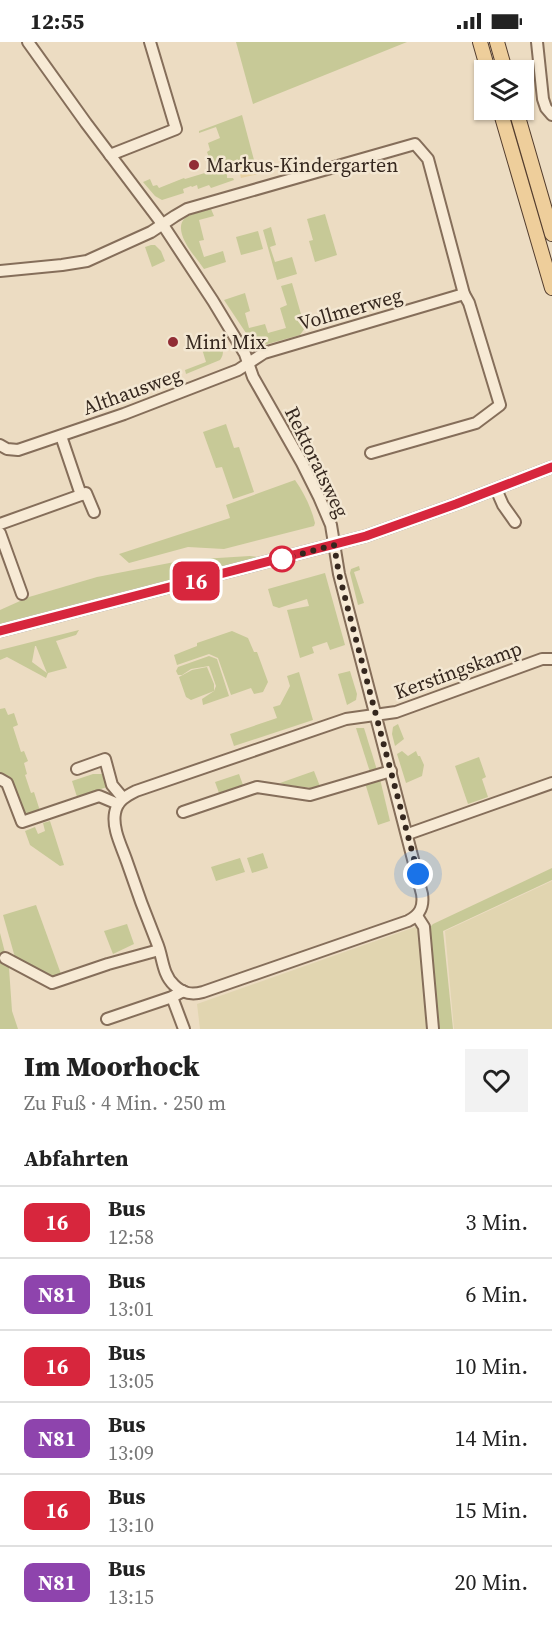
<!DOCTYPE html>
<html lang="de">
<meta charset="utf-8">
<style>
:root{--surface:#fff;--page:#f2f2f2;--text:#222;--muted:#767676;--line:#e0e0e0}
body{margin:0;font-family:"Source Serif 4",serif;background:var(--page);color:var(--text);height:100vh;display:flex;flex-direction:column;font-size:22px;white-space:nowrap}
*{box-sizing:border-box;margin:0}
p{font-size:20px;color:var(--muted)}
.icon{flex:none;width:33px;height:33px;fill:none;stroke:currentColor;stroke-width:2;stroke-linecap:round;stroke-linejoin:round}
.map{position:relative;height:987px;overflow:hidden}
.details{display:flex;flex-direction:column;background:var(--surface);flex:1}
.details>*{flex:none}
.badge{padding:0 12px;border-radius:9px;font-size:21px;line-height:39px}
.fabs{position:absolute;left:474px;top:18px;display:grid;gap:12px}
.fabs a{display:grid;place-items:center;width:60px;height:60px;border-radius:0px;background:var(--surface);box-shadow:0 2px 4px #0004;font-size:30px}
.you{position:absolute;width:30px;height:30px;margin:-15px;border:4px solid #fff;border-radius:50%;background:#1a73e8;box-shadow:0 0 0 9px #1a73e833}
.map>.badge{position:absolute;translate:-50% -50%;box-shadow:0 0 0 3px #fff}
h2{padding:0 24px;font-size:22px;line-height:54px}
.round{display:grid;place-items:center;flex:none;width:63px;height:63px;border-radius:0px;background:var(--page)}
.headline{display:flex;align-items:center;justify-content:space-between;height:102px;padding:0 24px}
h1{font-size:28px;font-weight:800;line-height:45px}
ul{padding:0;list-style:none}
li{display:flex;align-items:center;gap:18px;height:72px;padding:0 24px;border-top:2px solid var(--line)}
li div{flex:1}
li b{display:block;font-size:22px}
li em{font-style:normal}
li .badge{min-width:66px;font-weight:700;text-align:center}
.status{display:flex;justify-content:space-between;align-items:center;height:42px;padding:0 30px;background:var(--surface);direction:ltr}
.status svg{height:16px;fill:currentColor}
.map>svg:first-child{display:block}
.farmland{fill:#e1d5b0}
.green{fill:#c7c997;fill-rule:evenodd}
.sand{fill:#e7cfa0}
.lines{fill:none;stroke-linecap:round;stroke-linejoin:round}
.minor-casing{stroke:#856e5a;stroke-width:14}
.major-casing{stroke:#533d2e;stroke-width:16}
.minor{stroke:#f7ead5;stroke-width:10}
.major{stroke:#eece9b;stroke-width:14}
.line-casing{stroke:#fff;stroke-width:14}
.line{stroke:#d7263d;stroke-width:9}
.walk{stroke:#35271e;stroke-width:6;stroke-dasharray:0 10.8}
.poi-dot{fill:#912d35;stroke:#f3e7d2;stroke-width:2}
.stop-dot{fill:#fff;stroke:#d7263d;stroke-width:3}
.labels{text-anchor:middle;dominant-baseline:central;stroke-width:5;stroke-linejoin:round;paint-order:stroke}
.poi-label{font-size:20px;fill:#35271e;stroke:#f3e7d2;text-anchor:start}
.street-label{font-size:20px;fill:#35271e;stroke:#f3e7d2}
</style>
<div class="status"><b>12:55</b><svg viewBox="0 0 49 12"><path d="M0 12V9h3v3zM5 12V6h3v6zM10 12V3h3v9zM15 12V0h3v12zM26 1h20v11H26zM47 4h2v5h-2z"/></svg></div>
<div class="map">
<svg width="552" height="987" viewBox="0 0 552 987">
<rect width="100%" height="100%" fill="#ecdcc2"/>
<g class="farmland">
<path d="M552,839V987H454L445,889Z"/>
<path d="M418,884L427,987H200L197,962Z"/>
</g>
<g class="green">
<path d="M236,0H407L253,62Z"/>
<path d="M242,73L254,118H249L232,124L233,130H227V136H233L234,138L211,146L209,143L198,147L197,143L192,145L191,144L183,147L184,151L162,158L155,154L143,140L150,137L153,144L157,143L159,146L184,136L185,137L208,130L211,121L207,110L210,108L208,101L220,96L216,85L199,91V89Z"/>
<path d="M211,167L214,174L199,178L204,198L199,199L204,215L223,209L226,220L204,227C196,215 168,186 188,174C194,171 204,169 211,167Z"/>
<path d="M325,172L337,213L315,220L309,199L313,198L307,177Z"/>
<path d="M271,185L276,203L270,205L275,220L292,215L297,232L277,238L263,188Z"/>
<path d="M258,189L263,207L241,213L236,195Z"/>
<path d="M151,203H155L161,209L165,219L152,225L145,205Z"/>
<path d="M292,241L305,286L300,293L264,303H254L224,258L245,251L250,269L245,271L249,286L265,282L268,291L286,286L280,266L287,263L281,244Z"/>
<path d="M219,300C223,307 225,311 220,318L186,332L185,328L206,320L202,307Z"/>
<path d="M226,382L234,406L239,405L254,450L233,457L222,425L216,426L203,390Z"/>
<path d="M295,438C304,451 311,465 315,481L314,484L224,507L188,505L129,521L119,512L230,476L226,463Z"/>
<path d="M250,514L258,515L254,519L0,583V568L29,555L97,535L185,518Z"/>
<path d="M359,524L360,528L354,530L364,561L358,563L350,531L351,527Z"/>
<path d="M325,531L345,603L330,608L327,600L312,605L314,611L300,616L287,568L309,564L307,557L279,566L273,564L268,547Z"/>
<path d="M79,588L76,593L56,599L67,626L48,631L46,636L7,615L0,618V608ZM35,604H36L47,631L32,620Z"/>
<path d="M232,589L248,596L254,610H257L268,640L263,650L254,652L251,646L231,653L218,616L209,612L177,623L174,613L197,604V601Z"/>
<path d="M209,614L217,617L229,654L203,663L202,657L214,649L191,658L186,655L179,635L192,628L207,625L214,642V649L216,644L209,624L191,627L182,633H178L176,629L178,625Z"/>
<path d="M350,629L357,652L356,658L347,663L338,632Z"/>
<path d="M299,630L313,678L234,704L230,692L277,676L273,665L280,663L290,644L287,634Z"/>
<path d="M5,666L8,673L14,671L18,683L13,685L21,710L24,709L28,719L24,721L27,732L25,733L31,751L34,750L40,769L17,776L2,740L0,738V667Z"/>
<path d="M398,682L404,697L395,704L392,692L393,685Z"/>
<path d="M356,686H364L377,728L370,730Z"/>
<path d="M402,709L408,714L416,709L418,714H420L424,723L422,734L406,741L397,712Z"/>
<path d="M479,715L486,735L482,737L488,755L468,762L455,724Z"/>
<path d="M314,729L321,747L287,743L280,741Z"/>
<path d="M93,732H102L107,745L77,755L72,739Z"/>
<path d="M239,732L243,743L219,751L215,740Z"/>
<path d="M380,737L390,779L378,783L365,741Z"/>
<path d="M50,779L64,823L60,824L30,803L25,789L35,785L38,792L45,789L43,781Z"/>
<path d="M263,811L268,826L252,831L247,816Z"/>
<path d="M240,816L245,830L216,839L211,825Z"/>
<path d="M552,826V838L443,889L453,987H436L428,887L433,882Z"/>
<path d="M36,863L61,932L50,936L16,919L3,873Z"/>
<path d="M127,882L134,902L113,912L104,889Z"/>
<path d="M0,891L9,926L12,969L18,987H0Z"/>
</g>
<path class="sand" d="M249,118H254L258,132L241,136L238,123Z"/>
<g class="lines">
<g class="minor-casing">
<g id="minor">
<path d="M28,0L86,81L163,183L213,259L245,312L253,335L302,421L319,455L331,483L339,532L349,571L422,852C424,865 420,873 408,879L203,950C192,953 183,952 174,943C162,932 163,915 157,901C146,874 136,847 127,820C122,805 112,787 115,771C117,759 126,754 136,749L346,677L396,670L542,617H552"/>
<path d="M537,0L543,57L546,66L552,73"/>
<path d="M110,113L176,87L150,0"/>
<path d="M0,229L62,223L87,219L151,190L175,174L187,167L415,102L428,117L464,252L469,261L500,363L476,381L371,411"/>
<path d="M61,394L81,453L86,451L94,470"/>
<path d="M0,403L7,407L18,408L124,372L238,328L264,311L464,252"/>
<path d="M496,447L503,463L515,480"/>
<path d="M0,482L81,453"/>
<path d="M0,491L22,552"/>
<path d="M0,589L366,494L456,462L552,425"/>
<path d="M77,727L105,717L112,743L123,756"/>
<path d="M0,737L7,741L22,780L99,754L118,762"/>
<path d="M183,770L257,745L310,753L391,729"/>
<path d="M408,792L552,741"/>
<path d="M417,874L424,885L433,987"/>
<path d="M5,916L52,941L108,922L159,908"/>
<path d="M172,955L184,987"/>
<path d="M107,977L172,955L183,949"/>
</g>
</g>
<g class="major-casing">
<g id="major">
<path d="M480,0L488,28"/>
<path d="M497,0L505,28"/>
<path d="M500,68L552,246"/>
<path d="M516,68L552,192"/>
</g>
</g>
<use href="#minor" class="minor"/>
<use href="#major" class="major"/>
</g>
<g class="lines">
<g class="line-casing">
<path id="line" d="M0,589L366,494L456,462L552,425"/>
</g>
<use href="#line" class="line"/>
<path class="walk" d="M282,517L334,503L339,532L349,571L418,832"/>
</g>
<g class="poi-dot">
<circle cx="194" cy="123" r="6"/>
<circle cx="173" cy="300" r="6"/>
</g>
<circle class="stop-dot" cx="282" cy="517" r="12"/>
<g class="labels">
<g class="poi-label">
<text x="206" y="123">Markus-Kindergarten</text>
<text x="185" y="300">Mini Mix</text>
</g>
<g class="street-label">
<text transform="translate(350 267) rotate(-16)">Vollmerweg</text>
<text transform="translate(132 349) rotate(-20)">Althausweg</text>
<text transform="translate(317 420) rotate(64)">Rektoratsweg</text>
<text transform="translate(458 628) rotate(-20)">Kerstingskamp</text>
</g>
</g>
</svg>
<div class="fabs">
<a><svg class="icon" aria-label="layers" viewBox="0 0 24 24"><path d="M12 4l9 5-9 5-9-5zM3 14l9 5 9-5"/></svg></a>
</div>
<div class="you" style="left:418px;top:832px"></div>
<b class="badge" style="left:196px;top:539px;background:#d7263d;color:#fff">16</b>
</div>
<section class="details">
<div class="headline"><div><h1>Im Moorhock</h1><p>Zu Fuß · 4 Min. · 250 m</p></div><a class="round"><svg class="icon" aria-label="heart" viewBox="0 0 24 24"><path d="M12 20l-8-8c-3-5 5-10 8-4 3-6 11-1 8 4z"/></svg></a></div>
<h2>Abfahrten</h2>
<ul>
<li><span class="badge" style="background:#d7263d;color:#fff">16</span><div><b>Bus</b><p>12:58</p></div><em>3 Min.</em></li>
<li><span class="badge" style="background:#8e44ad;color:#fff">N81</span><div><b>Bus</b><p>13:01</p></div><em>6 Min.</em></li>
<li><span class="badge" style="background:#d7263d;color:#fff">16</span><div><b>Bus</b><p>13:05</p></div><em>10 Min.</em></li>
<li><span class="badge" style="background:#8e44ad;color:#fff">N81</span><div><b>Bus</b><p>13:09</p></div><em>14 Min.</em></li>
<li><span class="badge" style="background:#d7263d;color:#fff">16</span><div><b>Bus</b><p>13:10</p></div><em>15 Min.</em></li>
<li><span class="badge" style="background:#8e44ad;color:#fff">N81</span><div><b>Bus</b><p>13:15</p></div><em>20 Min.</em></li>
</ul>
</section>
